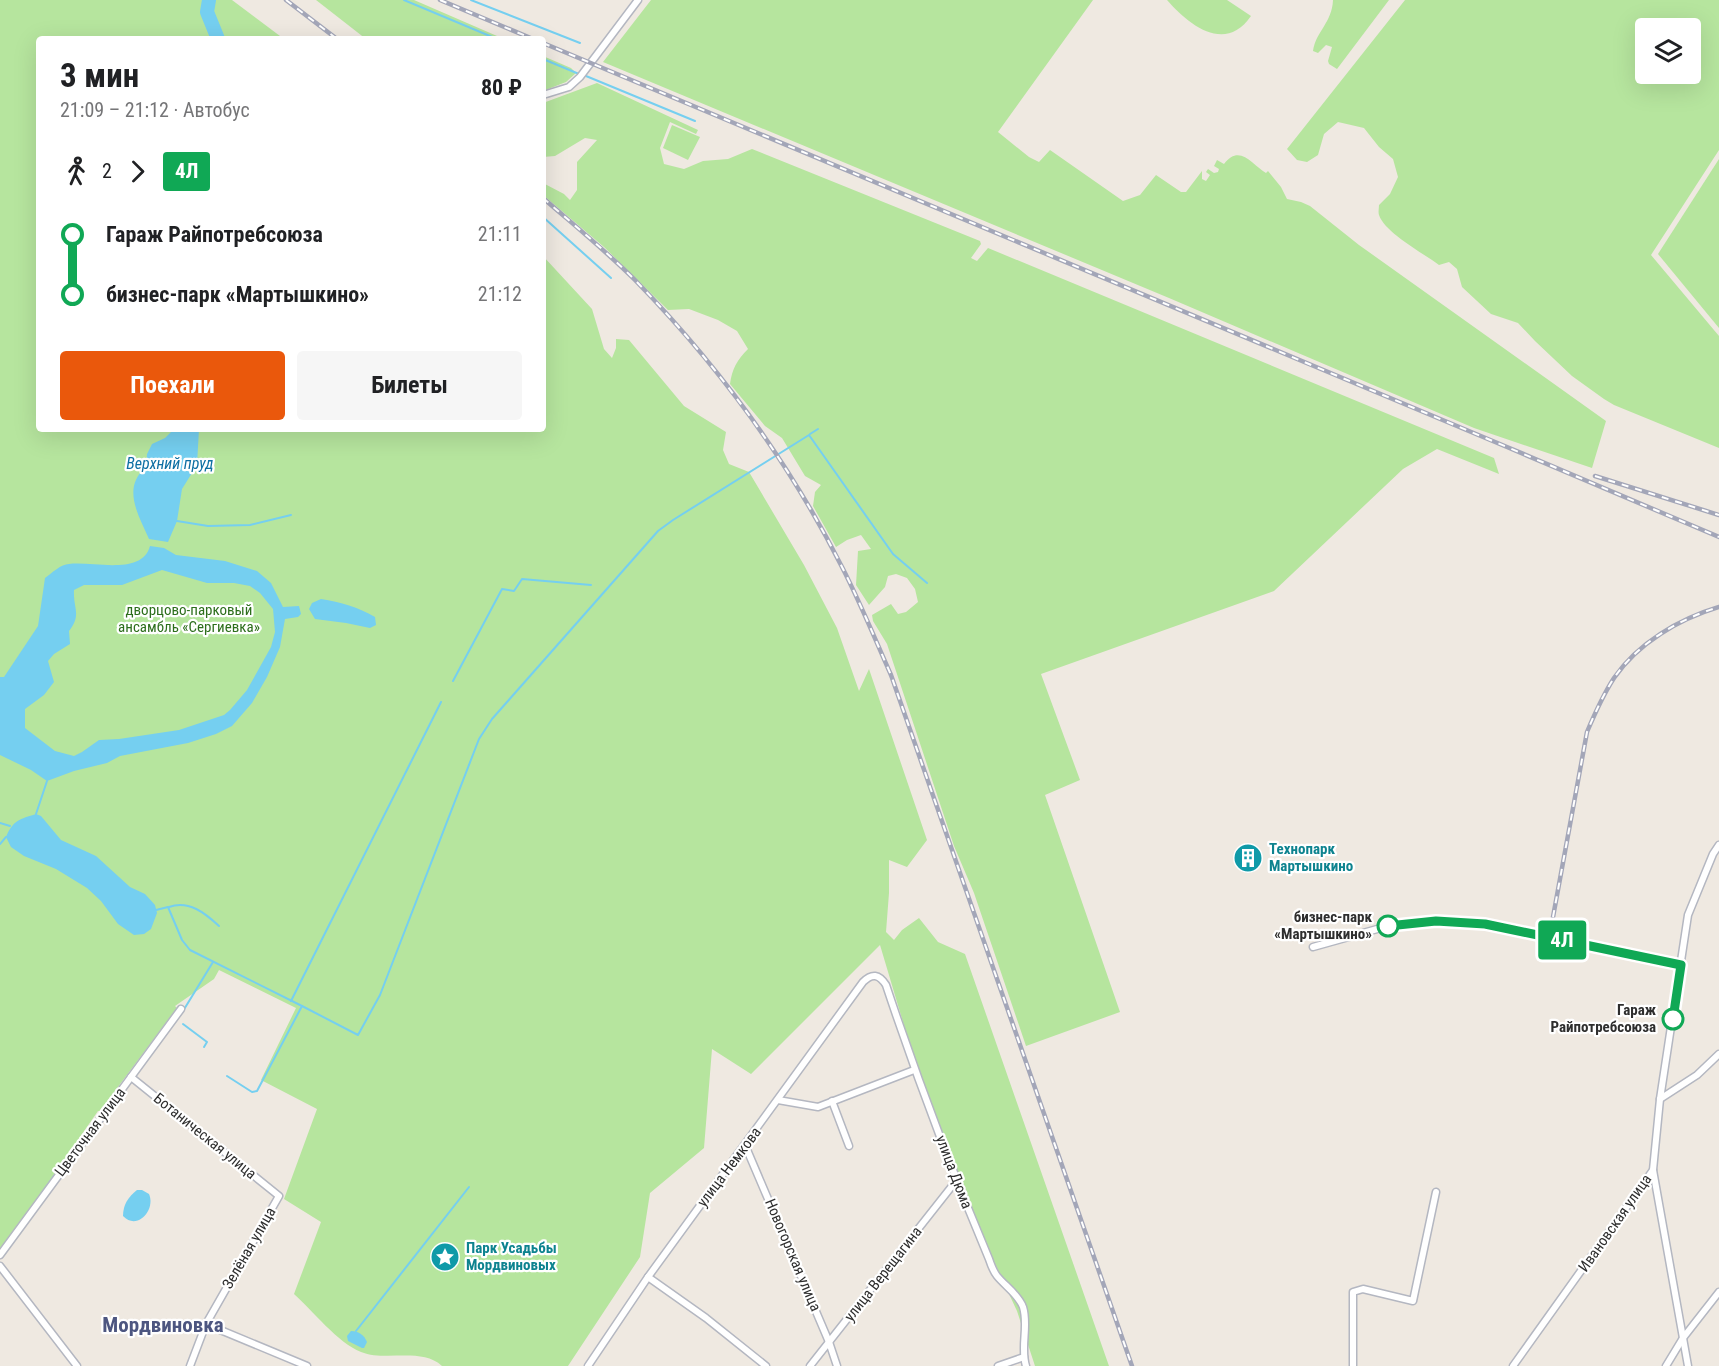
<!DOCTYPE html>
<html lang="ru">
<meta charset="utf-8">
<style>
:root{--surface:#fff;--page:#f6f6f6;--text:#202124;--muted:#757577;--accent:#ea580c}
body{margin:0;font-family:"Roboto Condensed",sans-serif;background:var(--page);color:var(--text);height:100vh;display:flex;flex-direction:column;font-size:22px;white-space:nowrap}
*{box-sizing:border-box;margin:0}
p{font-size:20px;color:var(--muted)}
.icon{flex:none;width:33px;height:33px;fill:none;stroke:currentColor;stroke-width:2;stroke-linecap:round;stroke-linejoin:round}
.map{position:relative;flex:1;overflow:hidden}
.drawer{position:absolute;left:36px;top:36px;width:510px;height:396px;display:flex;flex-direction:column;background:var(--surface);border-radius:6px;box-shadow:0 6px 24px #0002}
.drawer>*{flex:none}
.badge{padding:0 12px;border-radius:4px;font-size:21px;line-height:39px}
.controls{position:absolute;left:1635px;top:18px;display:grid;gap:12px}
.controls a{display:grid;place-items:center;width:66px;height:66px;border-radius:6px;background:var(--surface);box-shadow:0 6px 24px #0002;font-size:30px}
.map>.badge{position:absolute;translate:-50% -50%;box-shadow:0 0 0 3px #fff}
.legs{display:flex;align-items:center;gap:9px;height:66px;padding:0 24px;font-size:20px}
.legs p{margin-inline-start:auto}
.head{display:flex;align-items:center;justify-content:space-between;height:102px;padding:0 24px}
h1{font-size:33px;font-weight:700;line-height:45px}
.action{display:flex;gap:12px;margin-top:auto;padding:12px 24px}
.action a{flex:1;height:69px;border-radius:6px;background:var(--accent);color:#fff;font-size:24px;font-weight:700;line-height:69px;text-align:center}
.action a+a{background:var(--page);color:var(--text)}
ul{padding:0 24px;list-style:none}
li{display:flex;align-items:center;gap:21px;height:60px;font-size:22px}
li i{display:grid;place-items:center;width:9px;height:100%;margin:0 8px;background:currentColor}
li i::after{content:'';width:15px;height:15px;margin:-8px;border:4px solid;border-radius:50%;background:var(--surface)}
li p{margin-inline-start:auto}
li:first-child i{background:linear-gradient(#0000 50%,currentColor 0)}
li:last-child i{background:linear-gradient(currentColor 50%,#0000 0)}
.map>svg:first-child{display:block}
.green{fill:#b6e59e;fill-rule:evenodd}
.water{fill:#75cff0;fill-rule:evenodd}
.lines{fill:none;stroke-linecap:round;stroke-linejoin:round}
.stream{stroke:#75cff0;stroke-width:2}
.river{stroke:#75cff0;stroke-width:14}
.minor-casing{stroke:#b4b7c1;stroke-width:9}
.minor{stroke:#fff;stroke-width:6}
.rail-casing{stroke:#a3a6b8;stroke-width:4.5}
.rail{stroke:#fff;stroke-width:2;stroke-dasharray:7;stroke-linecap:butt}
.line-1-casing{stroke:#fff;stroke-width:14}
.line-1{stroke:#10a855;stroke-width:9}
.stop-1-dot{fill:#fff;stroke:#10a855;stroke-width:3}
.labels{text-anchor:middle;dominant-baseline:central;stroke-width:4.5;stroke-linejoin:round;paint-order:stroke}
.park-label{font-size:15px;fill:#2c6e1b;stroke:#fff}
.culture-label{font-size:15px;font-weight:bold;fill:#0d838f;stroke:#fff;text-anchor:start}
.stop-label{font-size:15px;font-weight:bold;fill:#2e2e2e;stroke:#fff;text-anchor:end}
.street-label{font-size:15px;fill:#2e2e2e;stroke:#fff}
.water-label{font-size:16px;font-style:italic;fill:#0d6fa3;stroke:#fff}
.district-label{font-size:21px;font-weight:bold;fill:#4d5680;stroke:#fff}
</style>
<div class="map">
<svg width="1719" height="1366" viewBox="0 0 1719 1366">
<rect width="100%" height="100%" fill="#efe9e1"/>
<g class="green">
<path d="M0,0H232L284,39H39V429H543V256L592,309L604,349L612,358L616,348V339L629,340L684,406L726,432L723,450L729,464L749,472L804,565L837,628L859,691L869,669L927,840L907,867L889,860V893L886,932L894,940L902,930L919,918L938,942L965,954L1109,1366H1035L1017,1311L940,1146L880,945L751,1074L712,1049L704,1148L650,1193L640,1257L568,1366H442C421,1347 386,1362 361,1352C338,1343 312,1310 294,1294L321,1222L284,1199L317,1109L261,1080L296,1008L219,970L214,979L175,1006L177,1008L100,1111H98L10,1238L0,1248Z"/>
<path d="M316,0H414L504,39H366Z"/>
<path d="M651,0H1093L998,132L1029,157L1039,162L1050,150L1123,201L1140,195L1156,175L1181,192H1186L1202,171V179L1206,181L1210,175L1206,172L1208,169L1214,173L1218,172L1219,169L1214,166L1217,160L1224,164C1240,143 1253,166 1266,173L1268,171L1281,187L1287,199L1301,202L1310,206L1359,245L1606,421L1592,468L1474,428L1169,298L603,62Z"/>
<path d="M1167,0H1227L1251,16C1225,54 1189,25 1167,0Z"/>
<path d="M1333,0H1389L1337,69L1329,64L1328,61L1332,47L1326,45L1318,53L1313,51C1316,31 1332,23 1333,0Z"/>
<path d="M1405,0H1719V150L1651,255L1719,336V448L1614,405L1604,399L1572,376L1535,341L1518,323L1491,314L1462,287L1457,269L1449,262L1439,265C1423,253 1385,233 1379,215C1378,212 1379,208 1379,205L1390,194L1398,177L1393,159L1379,147L1364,128L1338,122L1324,134L1318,155L1307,162L1297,160L1287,149ZM1646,28H1690V74H1646Z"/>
<path d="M543,56L571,68L576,73L566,82L543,91Z"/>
<path d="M597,83L698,130L696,134L670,122L660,148L664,164L684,169L703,161L728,159L752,149L980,241L981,244L971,258L977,261L988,248L1494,458L1499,474L1437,449L1403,469L1274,591L1041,674L1080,780L1045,795L1120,1012L1026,1046L974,893L954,846L887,644L873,621L872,615L891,604L898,614L906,612L918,602L915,589L907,578L896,574L888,576L885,587L869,605L856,585L858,551L871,549L861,535L847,540L836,547L813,506L815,492L821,485L805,476L782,438L765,426L730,384C732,369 737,360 748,349L737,331L718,320L689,309L668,310L604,247L543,195V183L564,194L570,200L577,190V162L597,140L585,138L555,156L543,157V103Z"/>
<path d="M672,125L700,137L688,160L663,148Z"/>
<path d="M1719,159V328L1658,254Z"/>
</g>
<g class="water">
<path d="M174,429H199L197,465L182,489L177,521L168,542L149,539C139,516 121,488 146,467L147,454L152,444L165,438Z"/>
<path d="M150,546L164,548L176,555L225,561L257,571L271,583L283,607L299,606L301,614L298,617L285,619L280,647L267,677L252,703L232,726L216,734L188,743L120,756L107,763L74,771L47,781L31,770L0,755V677H4L38,626L45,578C52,573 61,564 69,564C93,561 142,576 150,546ZM162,570L207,583H234L250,586L260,593L273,609L275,632L271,647L247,690L230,710L224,715L179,730L119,739L99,740L82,752L74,756L55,751L25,728V709L44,695L54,682L48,661L54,654L70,644L69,631C82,614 73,609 74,590L84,585H122Z"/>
<path d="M321,599C341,602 358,607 375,617L376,625L370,628L346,623L315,619L309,609L312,603Z"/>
<path d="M36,814L41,816L61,840L96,856L130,887L145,894L155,905L157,913L151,929L144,934L134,935L118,924L101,901L87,888L56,869L24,856L11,847L6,837C13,820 20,819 36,814Z"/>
<path d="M137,1190H142L149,1194C156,1210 137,1231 123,1216C123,1205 128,1197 137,1190Z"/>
<path d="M351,1331C359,1331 364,1335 367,1342L364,1348H362L348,1341L347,1336Z"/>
</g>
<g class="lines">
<g class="stream">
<path d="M404,0L497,39"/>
<path d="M471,0L580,43"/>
<path d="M543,59L579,74"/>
<path d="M586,76L695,121"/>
<path d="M543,217L611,278"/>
<path d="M810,434L818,429"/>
<path d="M177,521L208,526L250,525L291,515"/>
<path d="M453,681L502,589L514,591L522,579L591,585"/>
<path d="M36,814L47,781"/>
<path d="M0,823L10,826"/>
<path d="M0,844L6,837"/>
<path d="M169,907C189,900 205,913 219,926"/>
<path d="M156,910L168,907L182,940L190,950L302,1006L257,1091L252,1092L227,1076"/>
<path d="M291,1001L441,702"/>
<path d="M302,1006L358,1035L380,995L479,739L492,719L658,531L673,520L809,435L893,554L927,583"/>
<path d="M183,1011L213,962"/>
<path d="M183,1024L207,1042L204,1047"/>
<path d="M41,1194L54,1176"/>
<path d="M356,1331L469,1187"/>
</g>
<path class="river" d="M209,0L207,12L218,39"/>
<g class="minor-casing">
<g id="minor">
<path d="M543,95L569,87L580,77L638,0"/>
<path d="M1313,947L1388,926L1436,921L1485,924L1681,965"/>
<path d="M131,1077L279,1196L206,1324L190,1366"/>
<path d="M1660,1099L1697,1075L1719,1054"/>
<path d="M778,1100L818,1107L914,1070"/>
<path d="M832,1101L849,1146"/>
<path d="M745,1145L829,1342L837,1366"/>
<path d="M1653,1170L1688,1366"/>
<path d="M0,1255L181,1009"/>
<path d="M0,1266L77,1366"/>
<path d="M648,1277L706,1318L766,1366"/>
<path d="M206,1324L307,1366"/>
<path d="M588,1366L648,1277L863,982C872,973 879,974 886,985C917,1078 951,1169 989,1259C991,1265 993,1271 997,1276C1005,1286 1018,1294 1023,1307C1029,1326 1020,1347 1026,1366"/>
<path d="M810,1366L956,1181"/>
<path d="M998,1366L1024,1357"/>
<path d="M1353,1366V1292L1363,1289L1413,1301L1436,1192"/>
<path d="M1513,1366L1653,1170L1660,1099L1688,915L1713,854L1719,845"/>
<path d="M1666,1366L1683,1338L1719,1292"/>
</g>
</g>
<use href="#minor" class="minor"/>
<g class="rail-casing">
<g id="rail">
<path d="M286,0L337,39"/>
<path d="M440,0L533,39"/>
<path d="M543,43L1507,447L1719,537"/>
<path d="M543,198C574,225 606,251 635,280C717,364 789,462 842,567C860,602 875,639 891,675L1132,1366"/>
<path d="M1595,476L1719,515"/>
<path d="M1553,917L1587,732C1595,713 1603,695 1614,678C1638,643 1679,619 1719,607"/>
</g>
</g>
<use href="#rail" class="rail"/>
</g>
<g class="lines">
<g class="line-1-casing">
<path id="line-1" d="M1388,926L1436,921L1485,924L1681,965L1673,1019"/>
</g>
<use href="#line-1" class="line-1"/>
</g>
<defs>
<g id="building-disc" transform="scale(1.5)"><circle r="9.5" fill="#0f9aa8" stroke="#fff"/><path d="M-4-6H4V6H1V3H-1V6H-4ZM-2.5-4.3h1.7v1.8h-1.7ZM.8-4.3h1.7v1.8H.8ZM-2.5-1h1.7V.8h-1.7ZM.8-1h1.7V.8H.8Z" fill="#fff"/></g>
<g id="sight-disc" transform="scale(1.5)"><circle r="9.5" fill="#0f9aa8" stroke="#fff"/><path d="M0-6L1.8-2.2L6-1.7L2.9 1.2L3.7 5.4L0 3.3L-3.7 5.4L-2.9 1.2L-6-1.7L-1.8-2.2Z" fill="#fff"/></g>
</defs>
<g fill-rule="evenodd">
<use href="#building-disc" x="1248" y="858"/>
<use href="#sight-disc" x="445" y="1257"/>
</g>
<g class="stop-1-dot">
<circle cx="1388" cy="926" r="10"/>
<circle cx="1673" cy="1019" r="10"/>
</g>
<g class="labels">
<g class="park-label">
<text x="189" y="610">дворцово-парковый<tspan x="189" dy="17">ансамбль «Сергиевка»</tspan></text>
</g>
<g class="culture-label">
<text x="1269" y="849">Технопарк<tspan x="1269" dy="17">Мартышкино</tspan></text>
<text x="466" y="1248">Парк Усадьбы<tspan x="466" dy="17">Мордвиновых</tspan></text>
</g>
<g class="stop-label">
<text x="1372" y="917">бизнес-парк<tspan x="1372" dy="17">«Мартышкино»</tspan></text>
<text x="1656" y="1010">Гараж<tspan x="1656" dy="17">Райпотребсоюза</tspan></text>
</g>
<g class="street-label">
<text transform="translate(90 1132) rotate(-53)">Цветочная улица</text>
<text transform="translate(205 1136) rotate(39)">Ботаническая улица</text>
<text transform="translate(729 1167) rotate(-53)">улица Немкова</text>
<text transform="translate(954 1172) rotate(69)">улица Дюма</text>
<text transform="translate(1615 1223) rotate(-55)">Ивановская улица</text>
<text transform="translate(249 1248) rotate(-60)">Зелёная улица</text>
<text transform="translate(793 1255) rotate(67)">Новогорская улица</text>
<text transform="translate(883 1274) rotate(-52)">улица Верещагина</text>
</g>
<g class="water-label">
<text x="170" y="463">Верхний пруд</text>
</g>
<g class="district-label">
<text x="163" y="1325">Мордвиновка</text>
</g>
</g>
</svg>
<div class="controls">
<a><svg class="icon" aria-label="layers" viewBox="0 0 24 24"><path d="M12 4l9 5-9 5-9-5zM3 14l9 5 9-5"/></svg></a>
</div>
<b class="badge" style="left:1562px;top:940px;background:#10a855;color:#fff">4Л</b>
<section class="drawer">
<div class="head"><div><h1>3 мин</h1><p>21:09 – 21:12 · Автобус</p></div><b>80 ₽</b></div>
<div class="legs"><svg class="icon" aria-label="walk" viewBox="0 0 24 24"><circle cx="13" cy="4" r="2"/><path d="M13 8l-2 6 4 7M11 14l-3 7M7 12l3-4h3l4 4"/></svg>2<svg class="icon" aria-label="forward" viewBox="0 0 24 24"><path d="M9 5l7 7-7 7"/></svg><b class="badge" style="background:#10a855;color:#fff">4Л</b></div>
<ul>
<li><i style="color:#10a855"></i><b>Гараж Райпотребсоюза</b><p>21:11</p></li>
<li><i style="color:#10a855"></i><b>бизнес-парк «Мартышкино»</b><p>21:12</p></li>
</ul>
<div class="action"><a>Поехали</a><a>Билеты</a></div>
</section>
</div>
